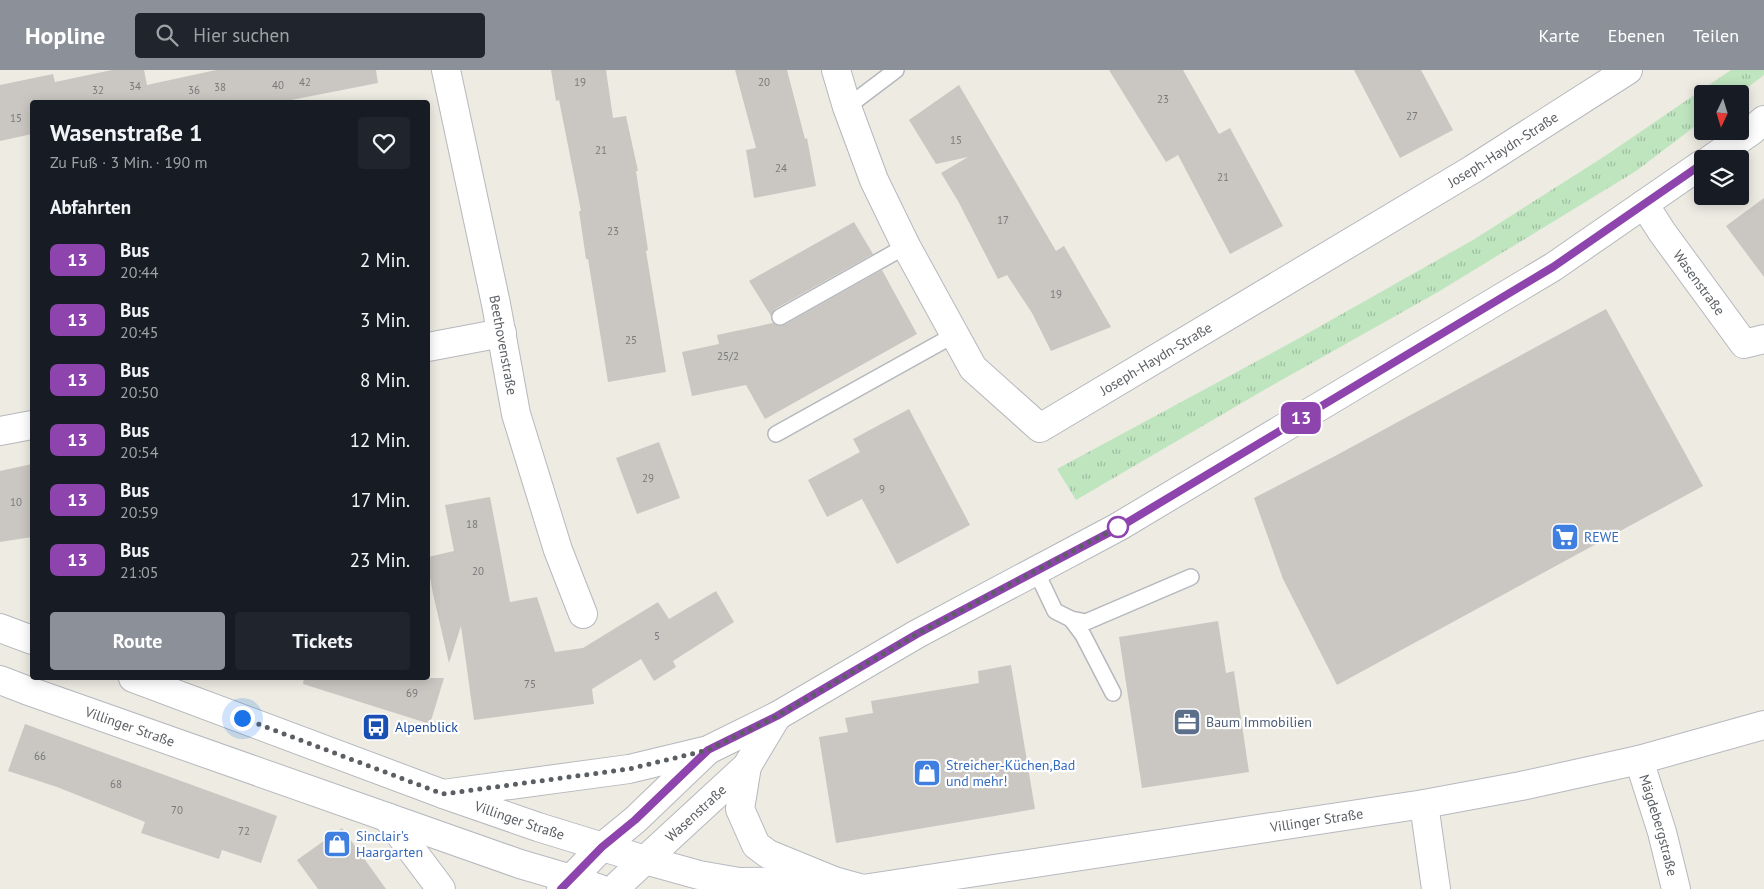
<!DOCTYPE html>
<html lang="de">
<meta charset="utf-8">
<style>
:root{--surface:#171b24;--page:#20242c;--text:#f1f3f6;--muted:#9ea1a6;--accent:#8c9099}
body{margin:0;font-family:"PT Sans",sans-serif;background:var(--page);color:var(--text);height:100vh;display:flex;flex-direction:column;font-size:19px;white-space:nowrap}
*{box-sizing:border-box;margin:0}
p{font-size:16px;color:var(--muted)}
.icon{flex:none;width:28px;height:28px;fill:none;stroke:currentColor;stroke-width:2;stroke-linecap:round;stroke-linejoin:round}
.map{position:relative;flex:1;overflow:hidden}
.panel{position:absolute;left:30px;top:30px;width:400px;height:580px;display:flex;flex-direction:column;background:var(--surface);border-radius:5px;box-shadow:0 2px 12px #0003}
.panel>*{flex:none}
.badge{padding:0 10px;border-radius:8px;font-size:18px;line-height:32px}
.needle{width:32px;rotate:184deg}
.controls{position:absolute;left:1694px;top:15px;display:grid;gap:10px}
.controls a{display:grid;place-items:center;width:55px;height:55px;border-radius:5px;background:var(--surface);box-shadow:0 2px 12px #0003;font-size:25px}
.you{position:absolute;width:25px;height:25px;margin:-12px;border:4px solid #fff;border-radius:50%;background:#1a73e8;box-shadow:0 0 0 8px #1a73e833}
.map>.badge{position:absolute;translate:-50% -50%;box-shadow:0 0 0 2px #fff}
h2{padding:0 20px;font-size:19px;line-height:45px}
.round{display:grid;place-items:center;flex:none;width:52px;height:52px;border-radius:5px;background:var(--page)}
.overview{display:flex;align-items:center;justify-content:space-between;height:85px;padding:0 20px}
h1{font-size:24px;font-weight:600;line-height:38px}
.button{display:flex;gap:10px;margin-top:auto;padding:10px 20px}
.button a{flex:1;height:58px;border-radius:5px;background:var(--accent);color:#fff;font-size:20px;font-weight:600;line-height:58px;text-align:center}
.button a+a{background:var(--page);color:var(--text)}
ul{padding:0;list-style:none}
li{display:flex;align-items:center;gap:15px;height:60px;padding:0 20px}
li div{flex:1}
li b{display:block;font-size:19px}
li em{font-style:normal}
li .badge{min-width:55px;font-weight:700;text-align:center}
header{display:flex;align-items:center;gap:30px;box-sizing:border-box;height:70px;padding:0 25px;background:var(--accent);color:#fff}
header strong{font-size:24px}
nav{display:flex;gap:28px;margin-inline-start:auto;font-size:18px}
.search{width:350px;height:45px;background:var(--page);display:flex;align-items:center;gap:12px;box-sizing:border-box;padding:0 18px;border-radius:5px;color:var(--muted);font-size:19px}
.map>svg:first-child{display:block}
.grass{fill:url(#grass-tufts)}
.building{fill:#cac7c2}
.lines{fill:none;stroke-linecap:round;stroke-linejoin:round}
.service-casing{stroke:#b5b8bd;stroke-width:18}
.minor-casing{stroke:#b5b8bd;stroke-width:30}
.tertiary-casing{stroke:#b5b8bd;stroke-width:30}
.secondary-casing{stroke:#b6b9bf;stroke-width:30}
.service{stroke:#fff;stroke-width:15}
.minor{stroke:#fff;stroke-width:28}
.tertiary{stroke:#fff;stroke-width:28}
.secondary{stroke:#fff;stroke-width:28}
.line-casing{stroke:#fff;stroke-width:11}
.line{stroke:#8e44ad;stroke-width:8}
.walk{stroke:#5b5f63;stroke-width:5;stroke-dasharray:0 9}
.stop-dot{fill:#fff;stroke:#8e44ad;stroke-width:2.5}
.labels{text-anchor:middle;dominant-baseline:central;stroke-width:4.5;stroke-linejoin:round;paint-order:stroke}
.number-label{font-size:11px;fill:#77797b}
.street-label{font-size:14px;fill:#5b5f63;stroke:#fff}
.shop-label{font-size:14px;fill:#366cbe;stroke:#fff;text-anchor:start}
.service-label{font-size:14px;fill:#4e5e75;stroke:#fff;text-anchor:start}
.transit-label{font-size:14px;fill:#164399;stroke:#fff;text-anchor:start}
</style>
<header>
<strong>Hopline</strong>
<div class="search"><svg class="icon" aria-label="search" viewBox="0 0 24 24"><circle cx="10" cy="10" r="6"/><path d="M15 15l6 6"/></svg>Hier suchen</div>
<nav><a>Karte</a><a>Ebenen</a><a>Teilen</a></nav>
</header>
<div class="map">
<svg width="1764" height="819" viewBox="0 0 1764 819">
<defs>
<pattern id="grass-tufts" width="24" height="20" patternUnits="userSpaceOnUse" patternTransform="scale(1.25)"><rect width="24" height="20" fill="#bfe5bf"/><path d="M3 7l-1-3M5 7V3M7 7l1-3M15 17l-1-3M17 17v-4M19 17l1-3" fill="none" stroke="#9ebd9f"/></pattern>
</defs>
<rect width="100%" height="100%" fill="#edebe2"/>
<path class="grass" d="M1731,0H1764V5L1739,24H1702V51L1636,101L1438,222L1264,320L1076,430L1057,399L1294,271L1473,170L1605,86Z"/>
<g class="building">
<path d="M112,0H144L147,15L216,0H376L378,13L281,32H32V64L0,71V15L53,4L55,12Z"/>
<path d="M551,0H606L613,48L626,46L638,101H636L648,180L646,181L666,302L608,312L588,189H586L579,141H581L559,30L556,31Z"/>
<path d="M735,0H787L805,69L807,68L816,116L754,128L746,80L756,78Z"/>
<path d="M1109,0H1183L1219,64L1230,58L1283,156L1230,184L1178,85L1166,92Z"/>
<path d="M1354,0H1421L1453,60L1400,88Z"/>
<path d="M959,15L1056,181L1064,176L1111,257L1051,281L1032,243L1007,205L998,209L958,131L941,103L968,87L936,94L909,50Z"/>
<path d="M1764,128V207L1726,156Z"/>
<path d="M854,152L873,184L775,239L771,246L749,211Z"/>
<path d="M882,200L917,264L765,349L746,315L692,326L682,282L719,274L717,265L773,253L779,256L784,255Z"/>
<path d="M1606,239L1703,416L1337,615L1283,509L1254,428L1335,386Z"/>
<path d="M909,339L970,455L897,494L862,429L827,447L808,410L860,382L853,369Z"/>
<path d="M659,372L680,428L637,444L616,388Z"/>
<path d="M32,394V467L0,472V401Z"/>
<path d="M490,427L510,532L537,527L555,582L583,578L658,532L669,549L716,521L734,552L673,591L676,597L654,611L641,589L592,619L594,634L474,650L461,556L449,593L433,524L428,497V487L454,481L445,435Z"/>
<path d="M1218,551L1226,603L1234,601L1249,702L1142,718L1119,567Z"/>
<path d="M1011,595L1035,739L836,773L819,667L848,662L845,648L873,643L871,631L979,613L978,601Z"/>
<path d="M304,608H444L430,654L303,614Z"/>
<path d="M25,654L277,746L261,793L222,780L219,789L141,763L145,752L57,717L8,701Z"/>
<path d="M342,758L386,819H318L297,790Z"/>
</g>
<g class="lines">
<g class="service-casing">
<g id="service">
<path d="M847,37L896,0"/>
<path d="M780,247L906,176"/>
<path d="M776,364L954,265"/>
<path d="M1036,501L1055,541L1071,549L1086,552L1191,507"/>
<path d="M1071,549L1083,565L1113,623"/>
</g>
</g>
<g class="minor-casing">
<g id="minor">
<path id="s1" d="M446,0L496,234L516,344L558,480L583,544"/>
<path id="s2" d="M836,0L847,37L874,110L906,176L973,298L1040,358L1473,99L1628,0"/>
<path d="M1711,89L1750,62L1764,50"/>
<path id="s3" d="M1644,134L1662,162L1744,274L1764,269"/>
<path d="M428,277L502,263"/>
<path d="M0,361L32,355"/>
<path id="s4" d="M1639,690L1662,762L1676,819"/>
<path d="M747,696L740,739L756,775L768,784L834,811"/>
<path d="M443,724L629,699L708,680L777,646L917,564L1118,457L1553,197L1702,94"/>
<path d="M1424,734L1436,819"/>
<path d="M602,777L635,750L707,681"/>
<path id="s5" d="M645,790L747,696L777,646"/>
</g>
</g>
<g class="tertiary-casing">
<g id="tertiary">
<path d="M387,747L441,819"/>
<path d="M561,819L602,777"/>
<path d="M614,819L645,790"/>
</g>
</g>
<g class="secondary-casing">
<g id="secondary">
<path d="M0,558L32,570"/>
<path id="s6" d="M133,608L443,724L538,757L645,790L699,805L739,812L834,811L863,819L1424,734L1521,716L1639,690L1764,655"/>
<path id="s7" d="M0,610L26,620L520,794L571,809L600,819"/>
</g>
</g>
<use href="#service" class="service"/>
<use href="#minor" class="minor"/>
<use href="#tertiary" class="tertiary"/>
<use href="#secondary" class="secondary"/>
</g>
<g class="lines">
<g class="line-casing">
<path id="line" d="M561,819L602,777L635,750L708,680L777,646L917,564L1118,458L1553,197L1702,94"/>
</g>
<use href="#line" class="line"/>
<path class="walk" d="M242,648L443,724L629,699L708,680L777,646L917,564L1118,457"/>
</g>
<defs>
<g id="supermarket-square" transform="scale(1.4375)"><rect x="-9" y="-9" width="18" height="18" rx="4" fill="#3f7fe0" stroke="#fff"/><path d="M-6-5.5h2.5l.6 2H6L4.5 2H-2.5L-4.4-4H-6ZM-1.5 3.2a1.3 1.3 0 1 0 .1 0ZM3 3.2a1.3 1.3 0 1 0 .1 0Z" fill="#fff"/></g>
<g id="office-square" transform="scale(1.4375)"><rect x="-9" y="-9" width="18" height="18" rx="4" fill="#5c6f8a" stroke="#fff"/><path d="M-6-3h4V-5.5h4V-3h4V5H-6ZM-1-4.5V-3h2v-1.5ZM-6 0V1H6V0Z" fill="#fff"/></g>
<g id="bus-square" transform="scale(1.4375)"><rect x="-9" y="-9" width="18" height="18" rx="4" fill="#1a4fb4" stroke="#fff"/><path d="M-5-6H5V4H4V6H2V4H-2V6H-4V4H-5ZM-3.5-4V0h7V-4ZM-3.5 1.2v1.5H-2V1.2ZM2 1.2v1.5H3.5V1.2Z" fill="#fff"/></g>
<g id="shop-square" transform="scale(1.4375)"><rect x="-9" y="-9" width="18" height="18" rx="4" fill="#3f7fe0" stroke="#fff"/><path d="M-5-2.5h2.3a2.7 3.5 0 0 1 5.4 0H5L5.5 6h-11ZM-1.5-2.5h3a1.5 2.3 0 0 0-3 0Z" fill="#fff"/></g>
</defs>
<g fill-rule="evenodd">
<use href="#supermarket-square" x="1565" y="467"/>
<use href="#office-square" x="1187" y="652"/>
<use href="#bus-square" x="376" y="657"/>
<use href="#shop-square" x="927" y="703"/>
<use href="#shop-square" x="337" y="774"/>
</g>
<circle class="stop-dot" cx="1118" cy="457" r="10"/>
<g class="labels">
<g class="number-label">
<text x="305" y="12">42</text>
<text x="580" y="12">19</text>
<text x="764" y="12">20</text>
<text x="278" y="15">40</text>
<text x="135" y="16">34</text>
<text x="220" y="17">38</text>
<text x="98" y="20">32</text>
<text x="194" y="20">36</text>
<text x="1163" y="29">23</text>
<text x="1412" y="46">27</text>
<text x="16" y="48">15</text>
<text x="956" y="70">15</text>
<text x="601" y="80">21</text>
<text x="781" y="98">24</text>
<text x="1223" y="107">21</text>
<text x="1003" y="150">17</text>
<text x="613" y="161">23</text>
<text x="1056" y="224">19</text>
<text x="631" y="270">25</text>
<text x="728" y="286">25/2</text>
<text x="648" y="408">29</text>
<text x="882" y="419">9</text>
<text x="16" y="432">10</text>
<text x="472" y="454">18</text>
<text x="478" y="501">20</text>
<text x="657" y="566">5</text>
<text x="530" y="614">75</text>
<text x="412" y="623">69</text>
<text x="40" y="686">66</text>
<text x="116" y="714">68</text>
<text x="177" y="740">70</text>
<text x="244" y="761">72</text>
</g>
<g class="street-label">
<text stroke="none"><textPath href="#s2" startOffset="959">Joseph-Haydn-Straße</textPath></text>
<text stroke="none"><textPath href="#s3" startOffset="96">Wasenstraße</textPath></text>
<text stroke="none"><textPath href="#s1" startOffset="281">Beethovenstraße</textPath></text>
<text stroke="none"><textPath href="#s2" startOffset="554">Joseph-Haydn-Straße</textPath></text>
<text stroke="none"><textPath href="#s7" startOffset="138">Villinger Straße</textPath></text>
<text stroke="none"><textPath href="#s5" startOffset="69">Wasenstraße</textPath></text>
<text stroke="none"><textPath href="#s6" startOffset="412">Villinger Straße</textPath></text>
<text stroke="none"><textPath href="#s6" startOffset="1224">Villinger Straße</textPath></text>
<text stroke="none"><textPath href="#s4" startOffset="68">Mägdebergstraße</textPath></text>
</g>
<g class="shop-label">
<text x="1584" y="467">REWE</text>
<text x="946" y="695">Streicher-Küchen,Bad<tspan x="946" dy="16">und mehr!</tspan></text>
<text x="356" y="766">Sinclair's<tspan x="356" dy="16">Haargarten</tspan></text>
</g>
<g class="service-label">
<text x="1206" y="652">Baum Immobilien</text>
</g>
<g class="transit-label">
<text x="395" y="657">Alpenblick</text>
</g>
</g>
</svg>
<div class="controls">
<a><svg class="needle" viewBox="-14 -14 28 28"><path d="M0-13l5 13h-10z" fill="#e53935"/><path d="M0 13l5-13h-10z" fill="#9ea1a6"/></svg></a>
<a><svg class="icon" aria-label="layers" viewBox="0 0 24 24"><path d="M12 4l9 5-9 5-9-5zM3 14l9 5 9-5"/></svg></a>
</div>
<div class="you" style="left:242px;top:648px"></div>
<b class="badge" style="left:1301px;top:348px;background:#8e44ad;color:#fff">13</b>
<section class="panel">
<div class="overview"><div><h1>Wasenstraße 1</h1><p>Zu Fuß · 3 Min. · 190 m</p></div><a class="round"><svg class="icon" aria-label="heart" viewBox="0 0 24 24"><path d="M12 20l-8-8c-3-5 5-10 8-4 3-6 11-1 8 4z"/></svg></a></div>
<h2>Abfahrten</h2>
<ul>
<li><span class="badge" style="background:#8e44ad;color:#fff">13</span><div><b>Bus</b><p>20:44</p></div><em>2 Min.</em></li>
<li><span class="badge" style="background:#8e44ad;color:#fff">13</span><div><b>Bus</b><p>20:45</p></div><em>3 Min.</em></li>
<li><span class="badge" style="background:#8e44ad;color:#fff">13</span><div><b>Bus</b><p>20:50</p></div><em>8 Min.</em></li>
<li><span class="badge" style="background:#8e44ad;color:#fff">13</span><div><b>Bus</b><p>20:54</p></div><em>12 Min.</em></li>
<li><span class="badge" style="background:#8e44ad;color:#fff">13</span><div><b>Bus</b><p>20:59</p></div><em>17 Min.</em></li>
<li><span class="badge" style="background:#8e44ad;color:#fff">13</span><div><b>Bus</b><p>21:05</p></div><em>23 Min.</em></li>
</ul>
<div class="button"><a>Route</a><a>Tickets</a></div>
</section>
</div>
